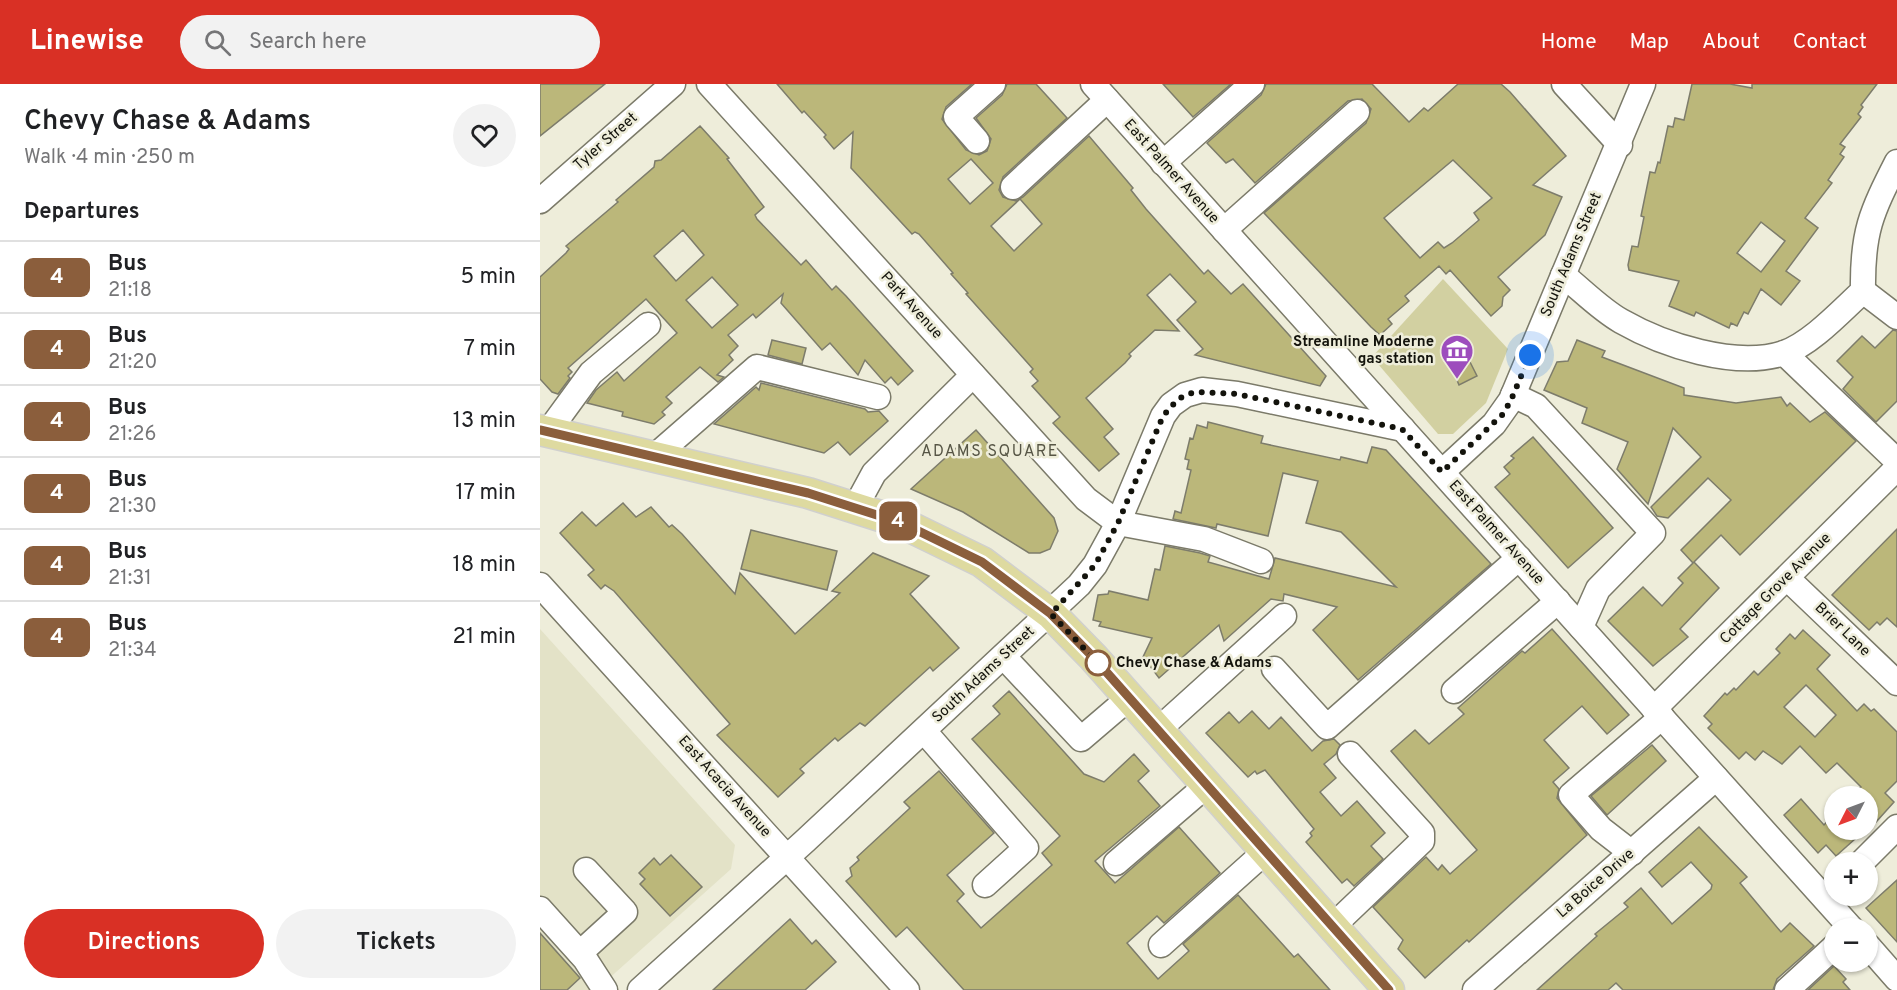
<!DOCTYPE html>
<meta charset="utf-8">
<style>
:root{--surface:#fff;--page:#f2f2f2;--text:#202124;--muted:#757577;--line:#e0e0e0;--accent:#d93025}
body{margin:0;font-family:Overpass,sans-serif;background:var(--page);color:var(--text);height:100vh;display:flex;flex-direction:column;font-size:22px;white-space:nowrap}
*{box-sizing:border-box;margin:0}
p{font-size:20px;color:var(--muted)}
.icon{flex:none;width:33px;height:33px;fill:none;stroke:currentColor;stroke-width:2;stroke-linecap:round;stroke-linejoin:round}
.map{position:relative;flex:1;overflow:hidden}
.details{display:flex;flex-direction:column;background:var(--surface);width:540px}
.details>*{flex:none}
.badge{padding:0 12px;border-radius:9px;font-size:21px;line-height:39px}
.needle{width:39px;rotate:228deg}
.buttons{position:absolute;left:1284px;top:702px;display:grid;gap:12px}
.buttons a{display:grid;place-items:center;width:54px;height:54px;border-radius:50%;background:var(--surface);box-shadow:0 2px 4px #0004;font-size:30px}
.you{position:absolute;width:30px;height:30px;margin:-15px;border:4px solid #fff;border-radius:50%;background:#1a73e8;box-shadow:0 0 0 9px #1a73e833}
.map>.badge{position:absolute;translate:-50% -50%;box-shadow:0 0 0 3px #fff}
h2{padding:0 24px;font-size:22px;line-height:54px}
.round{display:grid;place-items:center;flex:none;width:63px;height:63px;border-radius:32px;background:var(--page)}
.summary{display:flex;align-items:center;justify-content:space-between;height:102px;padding:0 24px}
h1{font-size:28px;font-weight:600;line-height:45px}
.primary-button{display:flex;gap:12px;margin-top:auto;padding:12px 24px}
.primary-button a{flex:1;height:69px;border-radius:36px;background:var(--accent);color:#fff;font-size:24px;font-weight:600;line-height:69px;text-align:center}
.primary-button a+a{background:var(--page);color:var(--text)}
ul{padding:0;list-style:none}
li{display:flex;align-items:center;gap:18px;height:72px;padding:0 24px;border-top:2px solid var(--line)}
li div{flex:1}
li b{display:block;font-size:22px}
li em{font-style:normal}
li .badge{min-width:66px;font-weight:700;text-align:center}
header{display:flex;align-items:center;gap:36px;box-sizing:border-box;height:84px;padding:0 30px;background:var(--accent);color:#fff}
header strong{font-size:28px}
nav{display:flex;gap:33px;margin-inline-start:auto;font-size:21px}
.search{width:420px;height:54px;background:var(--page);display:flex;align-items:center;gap:15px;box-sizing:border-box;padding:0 21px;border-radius:33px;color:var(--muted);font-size:22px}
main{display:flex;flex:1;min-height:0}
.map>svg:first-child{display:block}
.built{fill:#e3e2c7}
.green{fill:#d2d0a1}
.building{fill:#bbb77a;stroke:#7d7c6b;stroke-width:1.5;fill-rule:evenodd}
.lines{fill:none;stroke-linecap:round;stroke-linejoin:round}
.minor-casing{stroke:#7b7a69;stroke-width:27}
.major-casing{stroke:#d0d0ce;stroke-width:33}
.minor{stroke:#fff;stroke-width:24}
.major{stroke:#dedaa0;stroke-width:30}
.line-casing{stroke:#fff;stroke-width:14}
.line{stroke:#8b5e3c;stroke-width:9}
.walk{stroke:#13130c;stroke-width:6;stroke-dasharray:0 10.8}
.stop-dot{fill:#fff;stroke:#8b5e3c;stroke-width:3}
.labels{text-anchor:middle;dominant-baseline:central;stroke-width:5;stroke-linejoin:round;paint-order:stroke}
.street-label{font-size:15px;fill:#13130c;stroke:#eeedda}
.poi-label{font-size:15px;font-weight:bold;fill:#13130c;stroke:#eeedda;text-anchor:end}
.stop-label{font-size:15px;font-weight:bold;fill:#13130c;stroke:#eeedda;text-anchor:start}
.neighbourhood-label{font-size:16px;letter-spacing:1.5px;fill:#565545;stroke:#eeedda}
</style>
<header>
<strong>Linewise</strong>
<div class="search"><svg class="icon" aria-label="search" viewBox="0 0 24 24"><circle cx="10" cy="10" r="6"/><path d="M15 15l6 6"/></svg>Search here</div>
<nav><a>Home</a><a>Map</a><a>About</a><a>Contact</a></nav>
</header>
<main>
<section class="details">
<div class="summary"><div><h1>Chevy Chase &amp; Adams</h1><p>Walk · 4 min · 250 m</p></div><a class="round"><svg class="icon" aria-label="heart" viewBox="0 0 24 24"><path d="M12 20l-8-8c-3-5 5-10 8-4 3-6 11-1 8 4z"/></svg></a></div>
<h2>Departures</h2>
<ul>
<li><span class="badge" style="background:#8b5e3c;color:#fff">4</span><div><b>Bus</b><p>21:18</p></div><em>5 min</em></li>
<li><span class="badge" style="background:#8b5e3c;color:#fff">4</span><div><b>Bus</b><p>21:20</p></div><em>7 min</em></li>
<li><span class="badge" style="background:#8b5e3c;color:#fff">4</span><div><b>Bus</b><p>21:26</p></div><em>13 min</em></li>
<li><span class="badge" style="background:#8b5e3c;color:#fff">4</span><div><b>Bus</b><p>21:30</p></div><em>17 min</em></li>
<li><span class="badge" style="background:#8b5e3c;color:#fff">4</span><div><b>Bus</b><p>21:31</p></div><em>18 min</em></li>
<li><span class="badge" style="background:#8b5e3c;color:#fff">4</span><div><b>Bus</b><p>21:34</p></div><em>21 min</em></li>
</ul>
<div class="primary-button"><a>Directions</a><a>Tickets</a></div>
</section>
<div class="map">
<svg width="1357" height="906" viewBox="0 0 1357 906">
<rect width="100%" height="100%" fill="#eeedda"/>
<path class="built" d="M0,545L195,761L191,785L56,906H0Z"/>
<path class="green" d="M903,195L968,265L946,319L913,350H898L832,273Z"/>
<g class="building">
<path d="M0,0H65L0,52Z"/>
<path d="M237,0H432L406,23L402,35L426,66L439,71L447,67L451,55L436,34L462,11L467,0H496L527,34L463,93L459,106L463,113L476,117L483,113L549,52L593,104L591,106L606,125L664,190L668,186L691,210L703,200L786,292L780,302L655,271L663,265L637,236L656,218L630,190L607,211L639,247L615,246L589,270L591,272L585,279L546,314L573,345L564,353L579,370L559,387L513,339L520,333L492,302L498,297L490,288L493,285L426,210L428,209L411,190L413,189L379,150L375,148L372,150L311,84L313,48L294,65L284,53L286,51L264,27L262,29ZM431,75L453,99L430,120L408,95ZM480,115L502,140L474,167L451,142Z"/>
<path d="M623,0H691L653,33Z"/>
<path d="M726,0H832L869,38L884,24L888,27L918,0H961L970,8L1026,72L993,101L1022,113L1005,151L958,193L970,206L963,213L962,222L951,232L910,186L906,190L899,182L865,212L869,217L848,235L852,240L840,251L831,243L724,129L826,39L831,25L822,15L808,17L715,99L693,75L686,79L667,59L721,11ZM913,76L952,114L934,129L939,136L912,159L904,164L898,158L880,174L844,134Z"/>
<path d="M1152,0H1190L1212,4V0H1337L1321,21L1323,23L1318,30L1321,33L1300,60L1305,63L1300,70L1304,73L1288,96L1292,99L1265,134L1278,144L1246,187L1260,197L1241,221L1221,205L1208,230L1204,228L1197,242L1191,239L1189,244L1156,228L1154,232L1129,222L1139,197L1089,186L1088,181L1092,162L1098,163L1104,133L1101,132L1110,88L1115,89L1118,78L1120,79L1128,42L1133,43L1135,34L1144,36ZM1221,138L1245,157L1221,188L1197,169Z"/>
<path d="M160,42L189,74L187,75L224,123L215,131L217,135L261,181L266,176L292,206L296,202L306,212L373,287L358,301L351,293L345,299L325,276L318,291L290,259L282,266L241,219L243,210L216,234L213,230L188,251L198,262L189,271L193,276L177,291L184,293L178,298L160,283L126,313L132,319L122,328L125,331L114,340L82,332L83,328L47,319L56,306L77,288L84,297L137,249L106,215L28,284L32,288L28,292L30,294L18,310L12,308L0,295V193L26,169L29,165L26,162L78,118L76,116L114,83L115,77L121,76ZM143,146L164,171L136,197L114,172ZM172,193L198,221L172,244L146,216Z"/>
<path d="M1353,246L1357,247V317L1336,338L1303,305L1313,293L1297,277L1322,252L1335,264Z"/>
<path d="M232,256L266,264L262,280L228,271Z"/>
<path d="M1037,256L1065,267L1062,273L1144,304V311L1196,319L1241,313L1247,322L1250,319L1270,338L1285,328L1316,357L1200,471L1181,451L1154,478L1179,504L1140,545L1148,553L1113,582L1068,537L1103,503L1122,522L1143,499L1138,494L1153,479L1141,466L1191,416L1168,394L1128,434L1117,432L1111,423L1161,373L1133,344L1108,420L1077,385L1088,358L1042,339L1047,324L1004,306L1017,278L1028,277Z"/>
<path d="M929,276L937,292L919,301L912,284Z"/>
<path d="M221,299L325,325L328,328L339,327L348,337L310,371L298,358L284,369L174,340L216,303L219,306Z"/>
<path d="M668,338L723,352L721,359L800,376L801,373L827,379L832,363L846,366L951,480L818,596L773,546L797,523L744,510L743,517L731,515L684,557L679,541L619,594L603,573L612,554L559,542L561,538L553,536L558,511L568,510L569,507L608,516L615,485L620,486L625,462L660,469L670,472L668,478L729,495L735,474L856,503L801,448L766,439L778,397L743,389L728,452L677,440L676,444L633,435L635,427L641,429L651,386L647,385L649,376L645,375L650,354L653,355L657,341L667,344Z"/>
<path d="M436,346L514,434L518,447L510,465L500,469H489L423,428L371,405Z"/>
<path d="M993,353L1073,444L1028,484L955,403L970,390L964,383L974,374L971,372Z"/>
<path d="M83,419L96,433L111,423L129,443L132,441L142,450L195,510L200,489L255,550L300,509L292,507L333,469L389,492L370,510L419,564L393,587L390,583L325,642L320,639L298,657L295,654L260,685L264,689L238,713L177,651L190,640L74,507L65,501L61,505L48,491L54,486L20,449L42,428L56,442Z"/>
<path d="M1357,445V543L1347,534L1340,541L1337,538L1329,546L1292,511Z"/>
<path d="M211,446L297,467L287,506L201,485Z"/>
<path d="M1012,545L1089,631L1067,650L1042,622L1004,656L1029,684L1013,698L1019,705L1017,714L1047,751L929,858L927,856L885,894L858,865L863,856L833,823L886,773L898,786L902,781L910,790L937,766L851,667L875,646L889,660L924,630L918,624L982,567L985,569Z"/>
<path d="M1263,546L1290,571L1277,585L1317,627L1324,620L1331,627L1334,625L1357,648V697L1345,709L1354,718L1328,747V712H1311L1321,703L1297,679L1286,689L1260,662L1242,680L1223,667L1215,676L1206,668L1199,675L1168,644L1172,640L1164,632L1185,609L1187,611L1194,604L1196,606L1214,587L1218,591L1240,569L1236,565L1250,550L1255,555ZM1266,601L1296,631L1275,653L1244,623Z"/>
<path d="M469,607L544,690L564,698L594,670L609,687L598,697L620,722L555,777L575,799L639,743L680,789L624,839L617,832L587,859L618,895L649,867L643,860L698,811L754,873L758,870L790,906H424L367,843L356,853L306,797L312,792L310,784L319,776L317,773L370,724L364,718L399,687L454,749L407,791L424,810L417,817L441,844L512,781L502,769L520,752L432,655L460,630L453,622Z"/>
<path d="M712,627L729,645L741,633L772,667L783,657L794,655L800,661L796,670L784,680L796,694L780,708L801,732L817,717L845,749L831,762L843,775L814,802L807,795L802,799L766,758L772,752L770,749L774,745L725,686L717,690L715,687L708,693L666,649L689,628L699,639Z"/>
<path d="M1112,661L1126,677L1067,731L1051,712Z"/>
<path d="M1261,715L1284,741L1294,730V746H1325L1296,772L1286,761L1278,769L1244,731Z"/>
<path d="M1159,743L1207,793L1200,799L1241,848L1250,839L1274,862L1237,895L1233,906H1083L1076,899L1068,906H997L1057,852L1055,850L1088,823L1084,819L1101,804L1132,840L1171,805L1172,801L1151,778L1122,803L1109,788Z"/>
<path d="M131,771L162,803L130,832L100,800L105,795L99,789L114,774L120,781Z"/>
<path d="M1357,796V858L1326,824Z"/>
<path d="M250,835L272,860L276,856L296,878L265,906H173Z"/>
<path d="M0,849L40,894L27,906H0Z"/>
<path d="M1294,882L1306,895L1303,898L1310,906H1268Z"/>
</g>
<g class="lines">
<g class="minor-casing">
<g id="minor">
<path d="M169,0L546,415L578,439L664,455L721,477"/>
<path d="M553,0L1311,844"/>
<path d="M1024,0L1080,61"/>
<path d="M437,57L416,33L453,0"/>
<path d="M623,79L712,0"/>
<path d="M473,103L567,16"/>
<path d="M0,117L133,0"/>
<path d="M684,146L817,28"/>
<path d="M1023,191C1042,206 1060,225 1081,237C1123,261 1195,285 1244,269C1272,259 1301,227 1323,207C1322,148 1331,129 1357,78"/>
<path d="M1323,207L1357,233"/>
<path d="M1244,269L1357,377"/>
<path d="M973,311L996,322L1113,449L1058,505L1041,543"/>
<path d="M8,348L51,289L108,241"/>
<path d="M115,372L217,283L338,313"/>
<path d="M902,388L954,340L971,316L1103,0"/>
<path d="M315,424L334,389L433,291"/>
<path d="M1247,494L1357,599"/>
<path d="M0,501L367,906"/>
<path d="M464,573L541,655L589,614"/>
<path d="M734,585L787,643L979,474"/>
<path d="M914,607L1018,517"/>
<path d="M1114,625L1357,384"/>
<path d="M618,646L744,532"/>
<path d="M384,647L486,764L445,801"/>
<path d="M1092,769L1061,745L1031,711L1122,633"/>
<path d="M1322,778L1357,743"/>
<path d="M576,779L667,701"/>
<path d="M0,825L45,875L65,906"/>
<path d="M793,842L882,757V749L810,670"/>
<path d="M621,861L726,767"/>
<path d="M1328,862L1357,895"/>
<path d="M40,869L85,828L46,786"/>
<path d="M100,906L265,757L539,501L555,481L578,439L623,332L631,321L645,311L662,306L697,310L863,345"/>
<path d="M935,906L1176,694"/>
<path d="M1247,906L1294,863"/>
</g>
</g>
<g class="major-casing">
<path id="major" d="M0,346L268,409L362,439L442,478L511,530L553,573L849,906"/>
</g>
<use href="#minor" class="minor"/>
<use href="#major" class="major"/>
</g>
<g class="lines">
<g class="line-casing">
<path id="line" d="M0,346L268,409L362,439L442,478L511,530L553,573L849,906"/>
</g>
<use href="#line" class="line"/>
<path class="walk" d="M558,579L511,530L555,481L578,439L623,332L638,315L654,308L697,310L862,345L902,388L963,330L971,316L990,271"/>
</g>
<defs>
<g id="museum-pin" transform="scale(1.725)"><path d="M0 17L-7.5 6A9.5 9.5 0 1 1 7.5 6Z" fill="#9d4dbd" stroke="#eeedda"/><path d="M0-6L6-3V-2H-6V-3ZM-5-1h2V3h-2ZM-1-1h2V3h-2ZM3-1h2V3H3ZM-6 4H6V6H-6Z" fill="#fff"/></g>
</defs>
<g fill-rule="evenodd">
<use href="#museum-pin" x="917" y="267"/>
</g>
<circle class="stop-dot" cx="558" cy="579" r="12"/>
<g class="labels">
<g class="street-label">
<text transform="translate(66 58) rotate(-41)">Tyler Street</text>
<text transform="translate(631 88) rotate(48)">East Palmer Avenue</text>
<text transform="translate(1032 171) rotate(-67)">South Adams Street</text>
<text transform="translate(371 222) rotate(48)">Park Avenue</text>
<text transform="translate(956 449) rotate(48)">East Palmer Avenue</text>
<text transform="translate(1236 505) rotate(-45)">Cottage Grove Avenue</text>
<text transform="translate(1302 546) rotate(44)">Brier Lane</text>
<text transform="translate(444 591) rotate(-43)">South Adams Street</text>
<text transform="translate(184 703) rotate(48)">East Acacia Avenue</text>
<text transform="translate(1056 800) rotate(-41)">La Boice Drive</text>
</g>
<g class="poi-label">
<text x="894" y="258">Streamline Moderne<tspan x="894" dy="17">gas station</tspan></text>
</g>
<g class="stop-label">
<text x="576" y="579">Chevy Chase &amp; Adams</text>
</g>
<g class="neighbourhood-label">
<text x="450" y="368">ADAMS SQUARE</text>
</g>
</g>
</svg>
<div class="buttons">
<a><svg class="needle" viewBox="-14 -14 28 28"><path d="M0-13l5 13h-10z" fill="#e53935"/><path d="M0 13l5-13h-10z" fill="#757577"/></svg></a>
<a>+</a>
<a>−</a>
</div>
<div class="you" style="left:990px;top:271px"></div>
<b class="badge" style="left:358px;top:437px;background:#8b5e3c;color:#fff">4</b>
</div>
</main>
